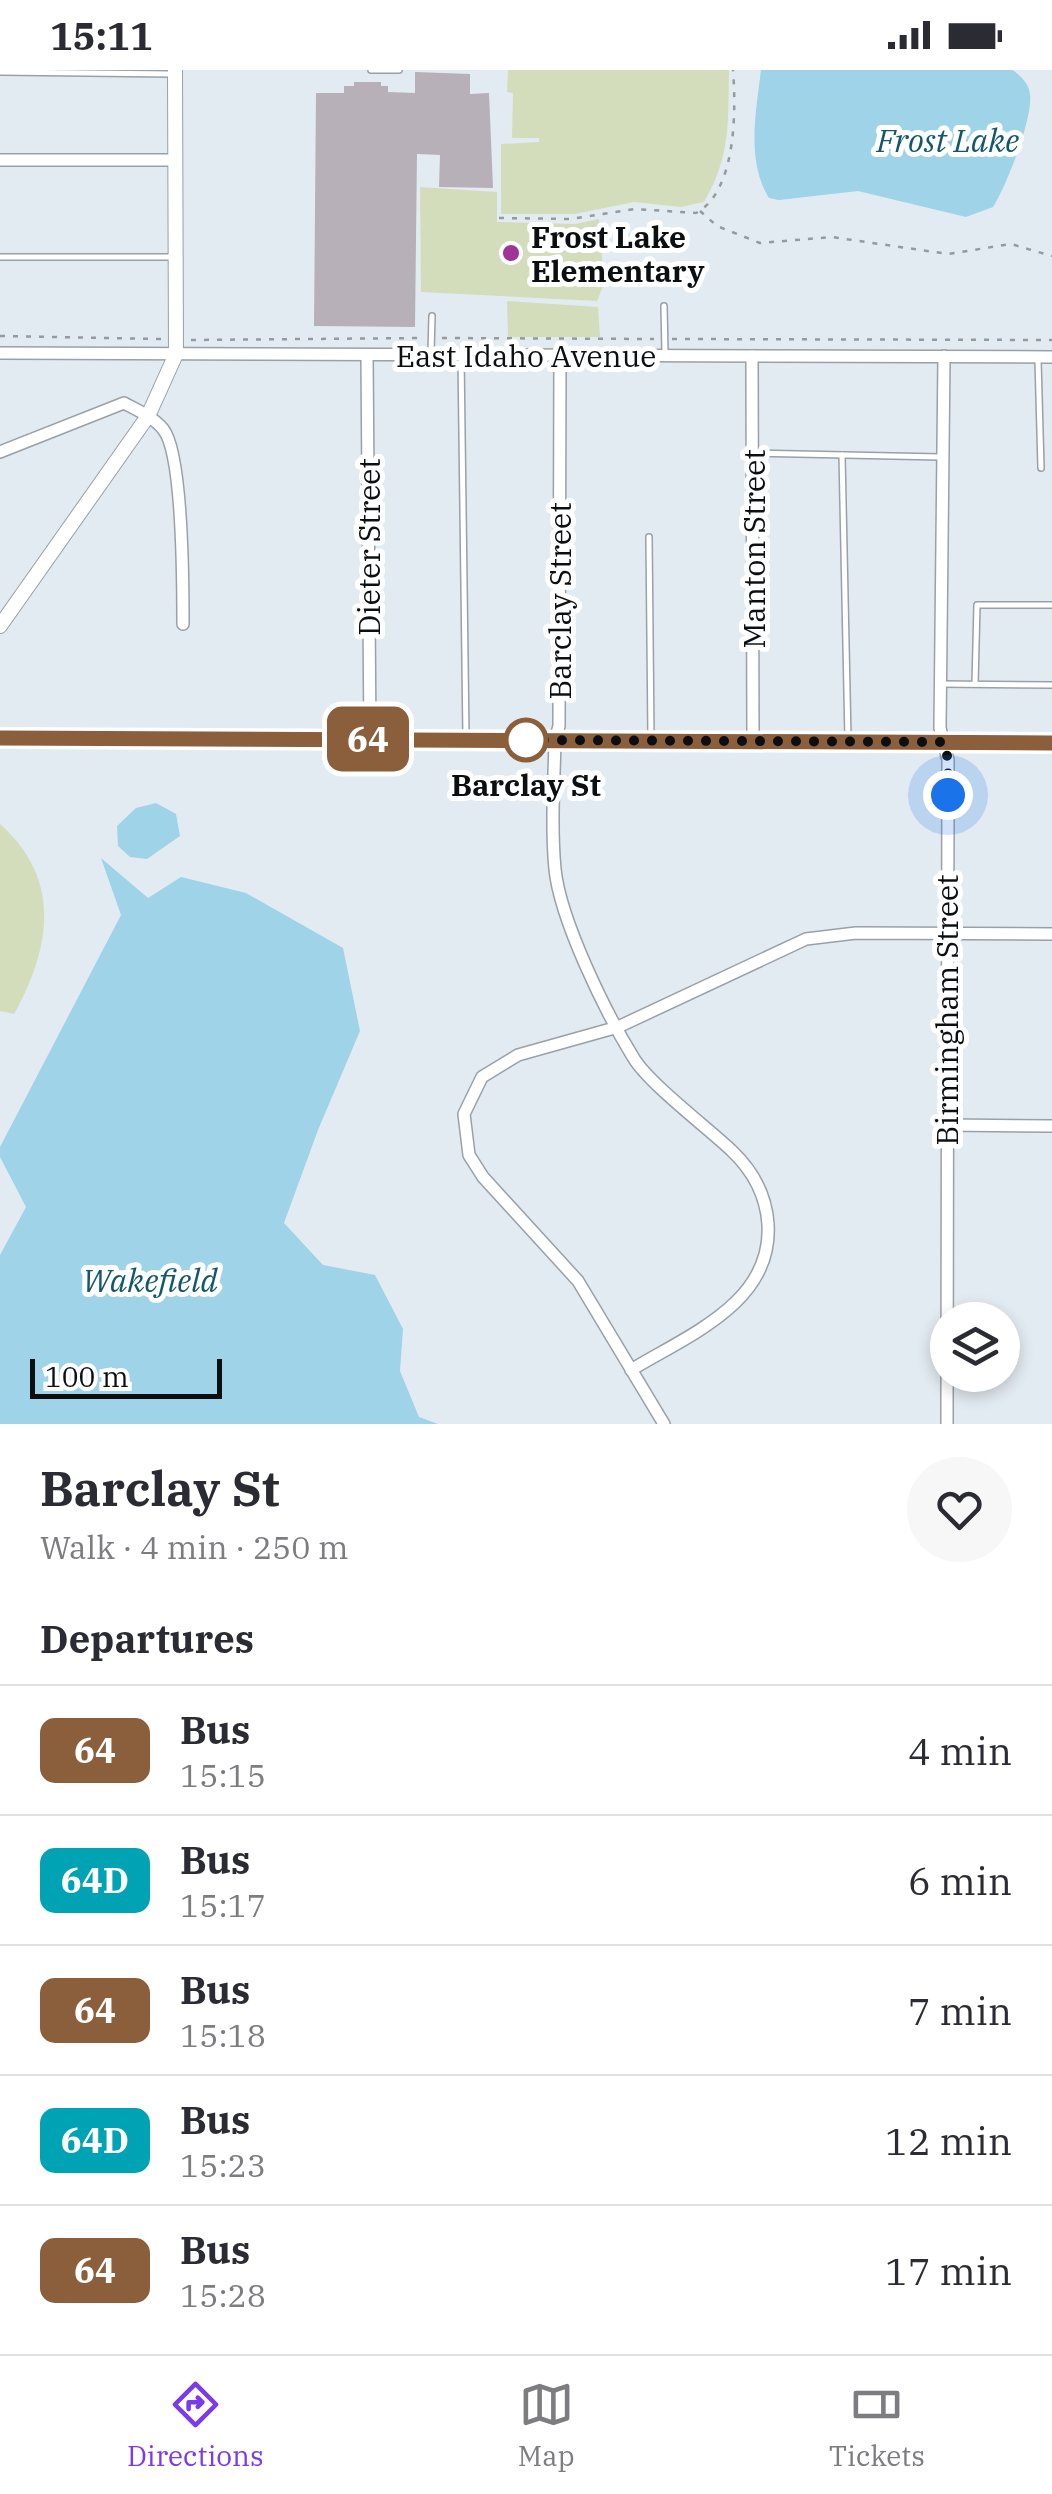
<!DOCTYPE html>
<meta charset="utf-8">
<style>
:root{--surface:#fff;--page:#f7f7f7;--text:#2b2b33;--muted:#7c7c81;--line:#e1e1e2;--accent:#7c3aed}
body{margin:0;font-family:"IBM Plex Serif",serif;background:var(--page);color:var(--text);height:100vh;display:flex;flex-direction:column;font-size:38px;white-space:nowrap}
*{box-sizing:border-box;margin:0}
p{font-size:32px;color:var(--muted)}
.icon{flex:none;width:55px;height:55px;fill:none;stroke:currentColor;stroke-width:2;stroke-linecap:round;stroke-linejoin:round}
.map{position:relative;height:1354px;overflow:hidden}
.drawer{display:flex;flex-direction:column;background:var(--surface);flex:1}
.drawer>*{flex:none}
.badge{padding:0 20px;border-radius:15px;font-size:35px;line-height:65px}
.controls{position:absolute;left:930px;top:1232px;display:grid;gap:20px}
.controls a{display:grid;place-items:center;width:90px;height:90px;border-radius:50%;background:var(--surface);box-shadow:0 5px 15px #0003;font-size:50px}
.scale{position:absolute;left:30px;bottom:25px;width:192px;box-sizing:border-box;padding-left:10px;border:5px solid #0c0f11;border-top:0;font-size:28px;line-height:35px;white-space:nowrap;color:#0c0f11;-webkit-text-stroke:8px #fff;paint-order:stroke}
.you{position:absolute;width:50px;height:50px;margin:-25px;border:8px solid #fff;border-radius:50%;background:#1a73e8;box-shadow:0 0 0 15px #1a73e833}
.map>.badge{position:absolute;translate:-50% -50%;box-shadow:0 0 0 5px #fff}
h2{padding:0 40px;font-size:38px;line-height:90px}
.round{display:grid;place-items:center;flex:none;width:105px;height:105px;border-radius:52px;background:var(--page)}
.summary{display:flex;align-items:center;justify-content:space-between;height:170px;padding:0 40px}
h1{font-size:48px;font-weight:700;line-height:75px}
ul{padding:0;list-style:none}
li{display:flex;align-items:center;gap:30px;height:130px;padding:0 40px;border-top:2px solid var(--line)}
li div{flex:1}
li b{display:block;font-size:38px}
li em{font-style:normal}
li .badge{min-width:110px;font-weight:700;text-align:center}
.status{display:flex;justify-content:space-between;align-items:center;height:70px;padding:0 50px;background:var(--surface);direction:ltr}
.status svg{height:28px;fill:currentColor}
.dock{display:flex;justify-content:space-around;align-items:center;height:140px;border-top:2px solid var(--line);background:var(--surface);font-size:28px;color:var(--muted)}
.dock a{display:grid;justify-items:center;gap:5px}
.dock .active{color:var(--accent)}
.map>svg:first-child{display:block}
.green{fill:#d3ddbb}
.water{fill:#9ed3e8}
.building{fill:#b7b0b8}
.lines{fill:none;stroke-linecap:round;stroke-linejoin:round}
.service-casing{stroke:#99a0a7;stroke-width:8}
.minor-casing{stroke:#99a0a7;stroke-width:14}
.tertiary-casing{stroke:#99a0a7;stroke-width:16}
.path{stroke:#949a9f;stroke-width:2.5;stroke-dasharray:5 8;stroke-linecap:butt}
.service{stroke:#fff;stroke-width:5}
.minor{stroke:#fff;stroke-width:11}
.tertiary{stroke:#fff;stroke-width:14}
.line-casing{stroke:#fff;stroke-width:22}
.line{stroke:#8b5e3c;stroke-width:15}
.walk{stroke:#0c0f11;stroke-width:10;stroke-dasharray:0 18}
.poi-dot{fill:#9e3597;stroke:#fff;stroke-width:4}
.stop-dot{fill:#fff;stroke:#8b5e3c;stroke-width:5}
.labels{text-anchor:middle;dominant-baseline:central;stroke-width:10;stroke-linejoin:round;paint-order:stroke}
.poi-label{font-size:30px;font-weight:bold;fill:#0c0f11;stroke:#fff;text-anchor:start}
.street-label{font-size:30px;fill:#0c0f11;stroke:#fff}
.stop-label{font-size:30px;font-weight:bold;fill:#0c0f11;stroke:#fff}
.water-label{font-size:32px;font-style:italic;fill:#12586d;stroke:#fff}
</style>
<div class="status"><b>15:11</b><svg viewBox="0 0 49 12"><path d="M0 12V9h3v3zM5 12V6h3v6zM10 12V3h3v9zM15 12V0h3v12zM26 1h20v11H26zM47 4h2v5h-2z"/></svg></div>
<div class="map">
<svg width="1052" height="1354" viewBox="0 0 1052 1354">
<rect width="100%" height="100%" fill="#e3ebf2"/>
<g class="green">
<path d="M508,0H729C728,52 731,86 704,132L681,137L634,132L575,144H501V74L539,72V68H512L513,23L507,22Z"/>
<path d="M420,117L497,122V152L575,154L599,149L604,214L597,231L421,222Z"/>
<path d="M507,231L598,237L600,267H508Z"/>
<path d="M0,754C63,810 50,879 14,944L0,941Z"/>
</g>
<g class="water">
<path d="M761,0H1013C1021,7 1029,13 1030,25C1033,48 1006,117 993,137L966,147L858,121L779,130L769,128C746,91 756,42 761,0Z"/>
<path d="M156,733L176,744L180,766L147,789L130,787L118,776L117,756L136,738Z"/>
<path d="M101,788L148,828L181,807L246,823L343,878L360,961L318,1060L284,1153L323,1195L375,1205L403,1259L400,1301L419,1347L438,1354H0V1185L26,1137L0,1087V1077L121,845Z"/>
</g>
<path class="building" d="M415,2L470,4V24L489,23L493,118L439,117L440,85L417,84L415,257L314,256L316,23H344V16H354V12H381V16H388V22L415,23Z"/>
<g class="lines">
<g class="service-casing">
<g id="service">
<path d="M371,0H399"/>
<path d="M0,2L172,4"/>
<path d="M0,187H172"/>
<path d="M664,236L665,283"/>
<path d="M431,282L432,246"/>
<path d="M461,287L466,666"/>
<path d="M1038,290L1041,398"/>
<path d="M753,383L940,387"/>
<path d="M842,385L848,669"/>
<path d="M649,467L651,667"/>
<path d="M941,614L1052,615"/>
<path d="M975,614L977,535H1052"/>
</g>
</g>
<g class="minor-casing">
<g id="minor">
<path d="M0,90H175"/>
<path d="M0,283L1052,287"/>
<path d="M367,285L370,669"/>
<path d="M560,285L559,656L555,670C554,713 551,757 555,799C560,850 606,943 633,987C648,1013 708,1058 732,1081C753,1101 766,1125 768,1154C773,1233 688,1265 631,1300"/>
<path d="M752,286L753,671"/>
<path d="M944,286L940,658L948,690L947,1354"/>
<path d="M0,382L124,333C137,340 153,347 163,359C183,383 183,518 183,554"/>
<path d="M946,1055L1052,1056"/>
<path d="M664,1354L578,1211L483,1107L469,1085L464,1044L482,1007L518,985L618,957L806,869L856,863L1052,864"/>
</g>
</g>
<g class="tertiary-casing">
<g id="tertiary">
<path d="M0,556L148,346L176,284L175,0"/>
<path d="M0,668L1052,673"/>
</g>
</g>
<g class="path">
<path d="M700,141L717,156L760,173L832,167L948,184L1011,174L1052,186"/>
<path d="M499,148L570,149L635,139L696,143C737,121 736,39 733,0"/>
<path d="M0,266L161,269"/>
<path d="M442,268L654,269"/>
<path d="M672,269L1052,270"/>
<path d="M191,270L424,268"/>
</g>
<use href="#service" class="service"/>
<use href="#minor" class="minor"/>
<use href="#tertiary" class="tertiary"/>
</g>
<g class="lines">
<g class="line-casing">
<path id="line" d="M0,668L1052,673"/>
</g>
<use href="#line" class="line"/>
<path class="walk" d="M526,670L944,672L948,690V725"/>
</g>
<circle class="poi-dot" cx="511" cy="183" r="10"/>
<circle class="stop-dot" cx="526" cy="670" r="20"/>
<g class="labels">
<g class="poi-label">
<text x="531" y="166">Frost Lake<tspan x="531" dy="34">Elementary</tspan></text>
</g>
<g class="street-label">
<text x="526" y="285">East Idaho Avenue</text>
<text transform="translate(368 477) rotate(-90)">Dieter Street</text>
<text transform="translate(753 479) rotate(-90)">Manton Street</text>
<text transform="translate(559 531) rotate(-90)">Barclay Street</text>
<text transform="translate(946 940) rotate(-90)">Birmingham Street</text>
</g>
<g class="stop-label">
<text x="526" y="714">Barclay St</text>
</g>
<g class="water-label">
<text x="948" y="70">Frost Lake</text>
<text x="150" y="1210">Wakefield</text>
</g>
</g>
</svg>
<div class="controls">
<a><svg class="icon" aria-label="layers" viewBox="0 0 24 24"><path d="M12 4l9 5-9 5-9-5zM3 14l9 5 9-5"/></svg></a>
</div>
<div class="scale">100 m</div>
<div class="you" style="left:948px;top:725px"></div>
<b class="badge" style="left:368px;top:669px;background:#8b5e3c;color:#fff">64</b>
</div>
<section class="drawer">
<div class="summary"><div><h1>Barclay St</h1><p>Walk · 4 min · 250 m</p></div><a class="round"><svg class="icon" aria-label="heart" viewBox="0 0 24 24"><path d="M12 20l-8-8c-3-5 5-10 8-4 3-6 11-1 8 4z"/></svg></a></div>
<h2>Departures</h2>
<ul>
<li><span class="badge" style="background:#8b5e3c;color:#fff">64</span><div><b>Bus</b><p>15:15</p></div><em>4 min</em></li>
<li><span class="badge" style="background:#00a3b4;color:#fff">64D</span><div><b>Bus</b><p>15:17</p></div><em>6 min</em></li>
<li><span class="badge" style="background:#8b5e3c;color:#fff">64</span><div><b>Bus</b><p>15:18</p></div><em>7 min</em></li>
<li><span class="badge" style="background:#00a3b4;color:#fff">64D</span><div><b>Bus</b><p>15:23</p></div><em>12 min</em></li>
<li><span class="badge" style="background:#8b5e3c;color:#fff">64</span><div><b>Bus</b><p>15:28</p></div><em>17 min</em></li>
</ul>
</section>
<nav class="dock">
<a class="active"><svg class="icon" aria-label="directions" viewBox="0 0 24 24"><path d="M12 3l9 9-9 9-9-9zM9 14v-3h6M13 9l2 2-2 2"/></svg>Directions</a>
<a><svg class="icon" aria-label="map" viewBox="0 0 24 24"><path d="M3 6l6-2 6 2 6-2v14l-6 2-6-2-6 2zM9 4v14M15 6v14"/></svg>Map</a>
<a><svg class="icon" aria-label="tickets" viewBox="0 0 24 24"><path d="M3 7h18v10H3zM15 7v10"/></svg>Tickets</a>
</nav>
